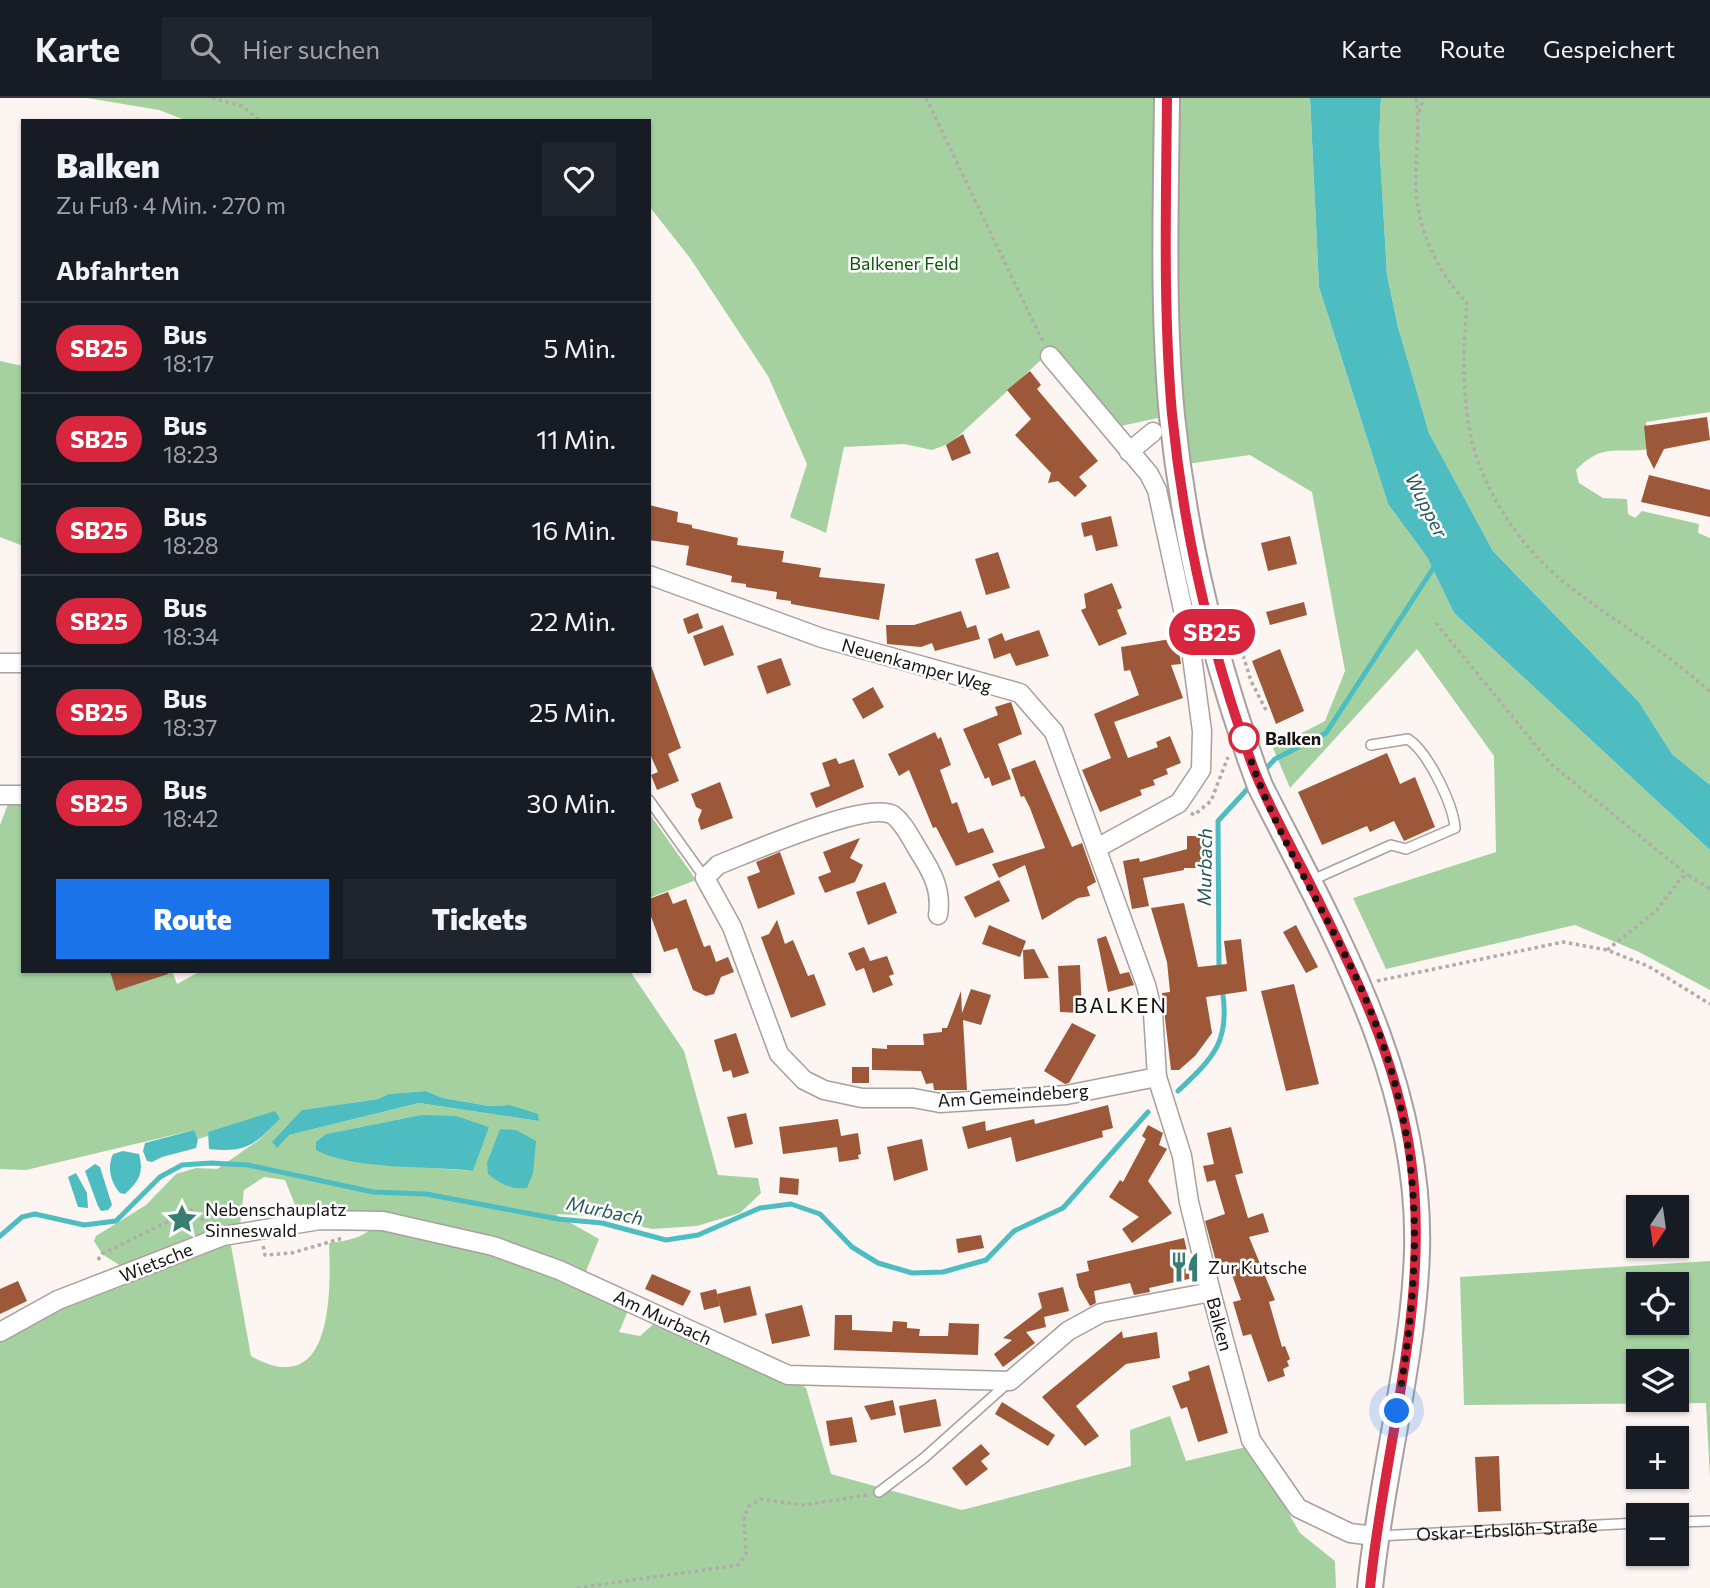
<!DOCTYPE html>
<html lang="de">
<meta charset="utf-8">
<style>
:root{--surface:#171b24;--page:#20242c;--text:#f1f3f6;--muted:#9ea1a6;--line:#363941;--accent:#1a73e8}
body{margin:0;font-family:Commissioner,sans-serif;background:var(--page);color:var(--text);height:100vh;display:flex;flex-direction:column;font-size:26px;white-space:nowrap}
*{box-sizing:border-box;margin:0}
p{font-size:23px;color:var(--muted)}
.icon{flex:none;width:38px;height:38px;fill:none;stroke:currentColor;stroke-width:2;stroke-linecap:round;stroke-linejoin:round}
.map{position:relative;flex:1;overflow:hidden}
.panel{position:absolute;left:21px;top:21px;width:630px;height:854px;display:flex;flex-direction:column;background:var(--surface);border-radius:0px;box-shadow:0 2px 5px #0004}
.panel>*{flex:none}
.badge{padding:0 14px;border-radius:23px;font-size:24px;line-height:46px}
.needle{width:46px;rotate:193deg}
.tools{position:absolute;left:1626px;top:1097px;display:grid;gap:14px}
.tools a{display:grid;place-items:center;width:63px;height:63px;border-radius:0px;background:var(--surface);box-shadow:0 2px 5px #0004;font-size:35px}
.you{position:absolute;width:35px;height:35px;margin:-18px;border:5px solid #fff;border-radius:50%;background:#1a73e8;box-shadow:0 0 0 10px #1a73e833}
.map>.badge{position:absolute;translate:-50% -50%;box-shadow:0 0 0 4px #fff}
h2{padding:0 35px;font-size:26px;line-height:63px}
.round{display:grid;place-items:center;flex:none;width:74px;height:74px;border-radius:0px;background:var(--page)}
.head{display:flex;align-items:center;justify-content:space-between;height:119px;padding:0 35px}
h1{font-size:33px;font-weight:800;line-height:52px}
.cta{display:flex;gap:14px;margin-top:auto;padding:14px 35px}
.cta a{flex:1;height:80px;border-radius:0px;background:var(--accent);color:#fff;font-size:28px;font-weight:800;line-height:80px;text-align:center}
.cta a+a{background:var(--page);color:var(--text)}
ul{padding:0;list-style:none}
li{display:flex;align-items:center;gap:21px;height:91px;padding:0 35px;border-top:2px solid var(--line)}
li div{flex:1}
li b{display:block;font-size:26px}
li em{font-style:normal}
li .badge{min-width:77px;font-weight:700;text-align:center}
header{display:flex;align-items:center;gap:42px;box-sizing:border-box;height:98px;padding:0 35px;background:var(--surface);border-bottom:2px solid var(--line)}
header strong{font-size:33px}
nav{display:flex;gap:38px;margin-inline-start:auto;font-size:24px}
.search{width:490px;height:63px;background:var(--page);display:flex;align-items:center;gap:18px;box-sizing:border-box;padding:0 24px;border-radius:0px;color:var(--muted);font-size:26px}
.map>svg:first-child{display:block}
.green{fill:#a5d1a0;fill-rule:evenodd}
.water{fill:#4dbdc1}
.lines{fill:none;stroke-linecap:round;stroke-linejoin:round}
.stream{stroke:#4dbdc1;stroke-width:5}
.building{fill:#9c5838}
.service-casing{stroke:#a8a09d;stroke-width:12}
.minor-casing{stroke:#a8a09d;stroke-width:21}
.secondary-casing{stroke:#a8a09d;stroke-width:28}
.path{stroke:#b2aca9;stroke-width:3.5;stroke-dasharray:3.5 3.5;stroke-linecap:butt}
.service{stroke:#fff;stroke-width:9}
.minor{stroke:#fff;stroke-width:18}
.secondary{stroke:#fff;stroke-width:24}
.line-casing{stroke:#fff;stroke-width:16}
.line{stroke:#d7263d;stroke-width:10}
.walk{stroke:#161312;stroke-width:7;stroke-dasharray:0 12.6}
.stop-dot{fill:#fff;stroke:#d7263d;stroke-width:3.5}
.labels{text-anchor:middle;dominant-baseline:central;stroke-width:5;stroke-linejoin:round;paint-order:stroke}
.park-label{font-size:18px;fill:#0b5806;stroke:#fff}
.street-label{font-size:18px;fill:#161312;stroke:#fff}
.stop-label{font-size:18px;font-weight:bold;fill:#161312;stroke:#fff;text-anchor:start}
.poi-label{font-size:18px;fill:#161312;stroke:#fff;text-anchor:start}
.water-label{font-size:19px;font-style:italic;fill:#275759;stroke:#fff}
.quarter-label{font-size:21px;letter-spacing:2px;fill:#161312;stroke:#fff}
</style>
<header>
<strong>Karte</strong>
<div class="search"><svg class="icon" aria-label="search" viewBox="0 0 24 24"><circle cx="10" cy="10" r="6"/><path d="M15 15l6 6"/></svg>Hier suchen</div>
<nav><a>Karte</a><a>Route</a><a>Gespeichert</a></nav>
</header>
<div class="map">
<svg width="1710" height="1490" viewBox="0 0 1710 1490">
<rect width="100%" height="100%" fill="#fdf5f1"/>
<g class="green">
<path d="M87,0H1310L1319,189L1388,406L1427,459L1454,515L1710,752V892L1639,854L1575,827L1386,871L1353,800L1496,754L1494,658L1417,551L1290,690L1273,650L1325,623L1345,573L1312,394L1250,357L1165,369L1158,320L1121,328L1115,326L1043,260L951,345L932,352L904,346L844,349L826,435L790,419L807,366L768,278L690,160L649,108V23H188L159,12Z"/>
<path d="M1381,0H1710V314L1646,324L1650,351C1617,356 1603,344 1576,372L1579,385L1603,400L1627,401L1628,416L1635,420L1642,413L1699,426L1698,435L1710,440V687L1672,656L1639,604L1493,453L1429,335L1398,229L1387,177L1379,39Z"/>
<path d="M0,263L23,268V448L0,439Z"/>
<path d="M8,706H23V873H172L177,886L201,873H630L684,953L718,1077L758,1080L761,1095L740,1115L697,1128L652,1131L596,1118L555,1116L599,1141L580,1188L630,1208L619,1234L640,1238L657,1223L770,1263L806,1290L831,1376L962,1412L1131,1368L1130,1332L1170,1318L1186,1363L1250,1348L1300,1435L1335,1463L1336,1490H0V1243L51,1215L118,1190L230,1142L251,1258C333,1304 331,1195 329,1145C351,1142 365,1140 379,1123L371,1117L298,1114L285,1082L264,1079L244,1092L240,1127L124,1170L102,1156L94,1143L96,1138L146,1107L176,1076L196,1070L217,1071L259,1042L280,1021L208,1034V1038L198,1041L194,1032L26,1072L0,1071V727ZM426,993L443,1000L489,1008L510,1007L539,1023L419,1005L289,1037L303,1012L378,1001L388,996ZM421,1017L488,1029L473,1073L405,1068L316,1045L327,1036Z"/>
<path d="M649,715L696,782L649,800Z"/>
<path d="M1710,1163V1380L1706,1305L1464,1307L1460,1179ZM1638,1186H1676V1225H1638ZM1638,1264H1676V1302H1638Z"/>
</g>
<g class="water">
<path d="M1310,0H1381L1379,39L1387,177L1398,229L1429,335L1493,453L1639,604L1672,656L1710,687V752L1454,515L1427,459L1388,406L1319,189Z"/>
<path d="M426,993L443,1000L489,1008L510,1007L538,1016L539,1023L419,1005L289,1037L277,1050L272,1044L302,1012L378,1001L388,996Z"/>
<path d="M275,1013L280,1021C254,1047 247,1055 209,1051L208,1034Z"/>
<path d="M421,1017L456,1018L489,1029L473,1073C426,1067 357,1073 316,1052V1044L326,1036Z"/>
<path d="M500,1031L516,1032L536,1043L533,1075L527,1090C511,1092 501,1086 488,1076L487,1065Z"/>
<path d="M194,1032L198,1041L196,1050L162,1059L152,1064L147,1063L143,1053L145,1045Z"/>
<path d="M123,1053L139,1056C144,1075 139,1083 125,1096L120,1095C110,1084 107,1069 113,1056Z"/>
<path d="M95,1066L100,1069L112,1107L108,1112L101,1113L98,1108L85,1073Z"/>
<path d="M76,1075L87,1095L88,1110L78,1109L68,1079Z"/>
</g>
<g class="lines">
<g class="stream">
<path d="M1263,674L1275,661L1326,635L1436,466"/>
<path d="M1219,874L1218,723L1252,686"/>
<path d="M1178,993C1214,959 1231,943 1222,890"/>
<path d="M0,1138L22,1119L35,1116L84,1127L116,1123L160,1079L182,1067L211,1065L248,1067L373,1094L426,1096L558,1121L602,1125L666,1142L698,1137L760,1110L791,1106L820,1116L852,1149L878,1165L912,1175L943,1174L986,1162L1014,1133L1063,1110L1148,1014"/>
</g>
</g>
<g class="building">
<path d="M1030,273L1041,287L1037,291L1098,363L1079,379L1087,388L1075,399L1058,383L1048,385L1051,375L1015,337L1031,321L1007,292Z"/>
<path d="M1707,319L1710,342L1664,351L1654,371L1647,357L1644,328Z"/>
<path d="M963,336L971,355L952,363L946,347Z"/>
<path d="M1649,377L1710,392V419L1641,404Z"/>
<path d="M649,407L678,414L677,424L692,427V430L738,440L737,447L784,453L782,464L821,470L819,479L885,486L879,522L791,506V503L776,501L777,494L746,489V486L731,484L732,478L686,467L689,448L649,442Z"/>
<path d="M1111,418L1118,448L1096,453L1092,437L1084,439L1081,425Z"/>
<path d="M1290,438L1297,466L1268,473L1261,445Z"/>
<path d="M998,454L1010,490L986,497L975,461Z"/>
<path d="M1112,485L1122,510L1117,512L1127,536L1099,548L1081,512L1086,510L1084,496Z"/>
<path d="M1304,504L1307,517L1270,527L1266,514Z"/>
<path d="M961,513L967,530L976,527L980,541L935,553L932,545L921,549L887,546L886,527H914Z"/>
<path d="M698,515L703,530L688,536L683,521Z"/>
<path d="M723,527L734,557L704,568L693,538Z"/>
<path d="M1039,532L1049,558L1016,568L1010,555L994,561L988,541L1002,535L1005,543Z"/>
<path d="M1177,540L1181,566L1171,567L1183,600L1114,624L1128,660L1158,649L1156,644L1170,638L1181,665L1166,671L1168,676L1153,682L1155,687L1140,692L1142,697L1100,714L1082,672L1111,660L1094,616L1139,597L1130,572L1124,573L1121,549Z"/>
<path d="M1280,551L1304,613L1276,626L1252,563Z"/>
<path d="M781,560L791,587L767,596L757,568Z"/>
<path d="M650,565L681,650L668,656L679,683L657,692L651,677L658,674L649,654Z"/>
<path d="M873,589L884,609L863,621L852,601Z"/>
<path d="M1011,604L1022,636L998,646L1011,681L992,688L989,679L985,681L963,631L998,617L995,609Z"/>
<path d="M935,634L938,641L941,639L951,667L940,672L952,706L957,704L968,735L983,730L994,754L956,768L936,729L933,730L909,672L899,678L888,656Z"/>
<path d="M1387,655L1400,686L1415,679L1435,729L1404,743L1394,723L1370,734L1367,728L1322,747L1298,694Z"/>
<path d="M836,660L839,666L854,661L864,689L816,710L810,695L830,688L822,665Z"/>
<path d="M1035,662L1072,749L1082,745L1096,784L1087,789L1090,798L1078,800L1042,822L1025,767L999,780L992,766L1045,750L1030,710L1024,698L1021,699L1011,671Z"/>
<path d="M720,684L733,720L701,732L698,722L702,712L696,709L691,696Z"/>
<path d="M1187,738H1205V770H1184V772L1143,780L1149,808L1132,811L1123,763L1139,760L1140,764L1187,751Z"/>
<path d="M860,740L850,760L863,767L855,784L825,795L818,779L831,774L823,754Z"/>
<path d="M780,754L795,796L758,811L747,779L760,774L756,764Z"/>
<path d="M999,782L1010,803L975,820L964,799Z"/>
<path d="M885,784L897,815L868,827L856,794Z"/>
<path d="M668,794L673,806L686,801L704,849L710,847L716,864L728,859L734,874L721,879L714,896L706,898L693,892L677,850L664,854L649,813V801Z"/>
<path d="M1184,805L1198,869L1227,866L1224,843L1241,841L1247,893L1206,899L1212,935L1195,958L1179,972H1171L1162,895L1170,894L1167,864L1151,810Z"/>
<path d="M777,822L785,846L793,842L808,878L814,876L826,907L791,920L761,839L769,836Z"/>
<path d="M989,827L1026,843L1020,859L982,846Z"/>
<path d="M1296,827L1318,869L1306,875L1283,834Z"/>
<path d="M1106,838L1120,876L1129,874L1134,887L1108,894L1097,841Z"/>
<path d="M864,849L870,863L887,858L894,876L889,878L893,887L873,895L864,870L856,873L848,855Z"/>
<path d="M1034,851L1049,880L1024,881L1023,852Z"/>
<path d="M1080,867L1082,915L1060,914L1058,868Z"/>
<path d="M110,873H167L168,876L116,893Z"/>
<path d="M1294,886L1319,986L1286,993L1261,893Z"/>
<path d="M971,891L991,897L981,927L963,922L967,992H934L933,985L926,986L921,973L872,972V950L887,951V947H924L923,936L942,934V930H947L961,893L962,915Z"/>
<path d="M1072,925L1096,937L1069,985L1065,986L1044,973Z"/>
<path d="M736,935L749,975L733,980L731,972L723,974L714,942Z"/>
<rect x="852" y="969" width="17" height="16"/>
<path d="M1108,1007L1113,1030L1102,1033L1103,1039L1016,1064L1011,1039L968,1051L962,1029L985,1023L986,1033L1034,1021L1035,1026Z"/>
<path d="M746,1015L753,1046L735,1050L727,1019Z"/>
<path d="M838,1021L841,1038L858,1035L861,1056L858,1057L859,1061L839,1064L837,1049L783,1056L779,1029Z"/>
<path d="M1148,1027L1163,1035L1159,1047L1167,1051L1148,1083L1172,1115L1132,1145L1122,1131L1139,1119L1109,1099L1120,1082L1123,1084L1146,1041L1142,1038Z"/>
<path d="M1231,1029L1243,1075L1235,1077L1248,1120L1263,1115L1269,1134L1249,1139L1275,1202L1269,1204L1282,1249L1285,1248L1290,1261L1287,1263L1289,1268L1283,1271L1285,1278L1268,1284L1251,1236L1243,1238L1233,1204L1241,1202L1227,1163L1217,1167L1205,1123L1225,1116L1215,1082L1207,1084L1203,1068L1214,1066L1207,1035Z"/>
<path d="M922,1041L928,1072L894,1083L887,1049Z"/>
<path d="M780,1079L799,1081L798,1097L779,1095Z"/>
<path d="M981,1137L984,1150L958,1155L956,1141Z"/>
<path d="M1184,1140L1193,1180L1149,1190L1150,1194L1134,1197L1130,1185L1094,1193L1096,1205L1090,1208L1079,1189L1076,1176L1089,1173L1087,1163Z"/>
<path d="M652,1176L691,1193L683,1208L645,1191Z"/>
<path d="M18,1183L27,1203L0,1216V1191Z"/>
<path d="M750,1188L757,1217L724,1225L717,1196Z"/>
<path d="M1063,1189L1069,1213L1044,1219L1046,1229L1026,1234L1035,1245L1003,1269L994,1256L1012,1242L1003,1240L1042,1210L1038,1195Z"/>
<path d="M716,1191L720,1208L704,1212L700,1195Z"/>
<path d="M802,1207L810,1238L772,1246L765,1216Z"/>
<path d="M835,1217H852V1232L892,1234L893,1223L907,1224V1230L920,1231L919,1238H948L949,1225L979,1226L978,1257L834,1252Z"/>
<path d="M1122,1233L1123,1240L1157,1234L1160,1260L1126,1266L1076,1308L1099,1338L1085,1348L1042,1299Z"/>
<path d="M1209,1267L1228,1335L1198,1344L1187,1309L1181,1311L1172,1288L1190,1282L1188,1274Z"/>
<path d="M936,1301L941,1328L904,1335L899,1308Z"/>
<path d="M893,1302L896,1317L871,1322L864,1308Z"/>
<path d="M1002,1304L1055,1337L1048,1348L995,1316Z"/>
<path d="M852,1319L857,1344L830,1348L826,1323Z"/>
<path d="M981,1346L990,1356L981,1363L988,1371L966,1388L952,1370Z"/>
<path d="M1499,1358L1501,1413L1478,1414L1475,1359Z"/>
</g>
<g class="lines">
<g class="service-casing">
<g id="service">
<path d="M649,702L705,780"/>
<path d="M1310,783L1391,747L1406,751L1455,730C1453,706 1428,654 1408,641L1371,647"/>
<path d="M879,1394L924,1360L1009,1284"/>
<path d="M1676,1424L1710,1423"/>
<path id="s1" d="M1377,1438L1638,1425"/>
</g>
</g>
<g class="minor-casing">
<g id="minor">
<path d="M1050,258L1149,376L1157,392L1190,544L1202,633L1201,672L1179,705L1097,750"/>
<path d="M1129,354L1153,334"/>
<path d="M649,477L822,540L1020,595L1054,634L1146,887L1153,915L1157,979L1182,1058L1189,1104L1211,1194L1251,1342L1298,1410L1350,1435L1375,1438"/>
<path d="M0,565H23"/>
<path d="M0,697H23"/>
<path d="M938,817C942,791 932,774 918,752C912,742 903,724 893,717C867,702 749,755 718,767L705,780L732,829L779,956L804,982L824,992L862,1000H913L940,1005L1066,997L1157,979"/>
<path d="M0,1234L58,1202L223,1138L320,1122L383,1123L493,1148L559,1172L788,1277L1010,1283L1068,1233L1101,1215L1211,1194"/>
</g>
</g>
<g class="secondary-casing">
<path id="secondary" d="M1167,0C1166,105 1162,213 1172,318C1185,445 1216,569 1260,688C1335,836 1422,983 1417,1154C1413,1267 1381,1378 1370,1490"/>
</g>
<g class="path">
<path d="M212,0L242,8L261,23"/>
<path d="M926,0L1043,244"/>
<path d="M1416,0C1421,31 1414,62 1416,93C1419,134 1438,175 1467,205C1463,252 1461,308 1475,354C1489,402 1525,453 1565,485C1613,523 1665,552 1710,594"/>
<path d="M1419,14L1424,0"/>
<path d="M1436,525L1551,666L1689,778"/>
<path d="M1239,544L1251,583L1267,614"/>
<path d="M1191,715L1194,717L1211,703L1228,659"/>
<path d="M1607,852L1656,813L1682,779L1689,778L1710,791"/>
<path d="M1377,883L1563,844L1607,852L1648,868L1710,906"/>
<path d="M263,1148L265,1157L292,1155L343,1140"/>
<path d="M98,1162L102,1156L191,1112L208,1126"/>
<path d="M577,1490L738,1467L746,1456L744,1419L749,1408L761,1401L804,1407L867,1397"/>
</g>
<use href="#service" class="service"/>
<use href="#minor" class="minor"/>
<use href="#secondary" class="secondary"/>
</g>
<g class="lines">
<g class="line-casing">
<path id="line" d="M1167,0C1166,105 1163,212 1172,316C1184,436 1212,557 1253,669C1267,705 1286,739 1304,774C1350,866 1397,957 1411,1061C1431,1206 1384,1347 1370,1490"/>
</g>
<use href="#line" class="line"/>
<path class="walk" d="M1244,640C1267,722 1317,798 1354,875C1425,1026 1425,1152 1397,1313"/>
</g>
<defs>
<g id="sight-bare" transform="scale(2.415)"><path d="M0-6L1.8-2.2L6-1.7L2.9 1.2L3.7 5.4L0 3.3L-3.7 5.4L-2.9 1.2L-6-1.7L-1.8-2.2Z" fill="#387d71" stroke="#fff" stroke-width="2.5" paint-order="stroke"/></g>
<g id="restaurant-bare" transform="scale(2.415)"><path d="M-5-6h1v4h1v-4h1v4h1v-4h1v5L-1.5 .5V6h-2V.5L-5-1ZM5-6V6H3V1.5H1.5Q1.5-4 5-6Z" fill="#387d71" stroke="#fff" stroke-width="2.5" paint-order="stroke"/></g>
</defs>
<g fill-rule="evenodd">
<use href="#sight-bare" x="182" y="1121"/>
<use href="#restaurant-bare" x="1185" y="1169"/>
</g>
<circle class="stop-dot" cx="1244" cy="640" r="14"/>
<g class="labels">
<g class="park-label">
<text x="904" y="165">Balkener Feld</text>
</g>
<g class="street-label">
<text transform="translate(917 567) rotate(16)">Neuenkamper Weg</text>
<text transform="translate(1013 997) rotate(-4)">Am Gemeindeberg</text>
<text transform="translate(156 1164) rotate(-22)">Wietsche</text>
<text transform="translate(663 1219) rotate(25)">Am Murbach</text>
<text transform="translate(1220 1226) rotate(75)">Balken</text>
<text stroke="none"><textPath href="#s1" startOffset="130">Oskar-Erbslöh-Straße</textPath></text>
</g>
<g class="stop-label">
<text x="1265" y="640">Balken</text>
</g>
<g class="poi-label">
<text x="205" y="1111">Nebenschauplatz<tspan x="205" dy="21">Sinneswald</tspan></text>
<text x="1208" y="1169">Zur Kutsche</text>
</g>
<g class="water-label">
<text transform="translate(1427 407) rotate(63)">Wupper</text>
<text transform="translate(1204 769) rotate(-89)">Murbach</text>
<text transform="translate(605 1112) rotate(12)">Murbach</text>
</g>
<g class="quarter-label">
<text x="1121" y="906">BALKEN</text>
</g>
</g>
</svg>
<div class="tools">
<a><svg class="needle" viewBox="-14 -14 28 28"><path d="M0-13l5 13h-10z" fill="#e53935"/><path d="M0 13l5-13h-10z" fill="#9ea1a6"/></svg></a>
<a><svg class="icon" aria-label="locate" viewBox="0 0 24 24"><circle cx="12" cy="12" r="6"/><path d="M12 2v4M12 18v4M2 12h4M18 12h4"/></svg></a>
<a><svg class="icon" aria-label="layers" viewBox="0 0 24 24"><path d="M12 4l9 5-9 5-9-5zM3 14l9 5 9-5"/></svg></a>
<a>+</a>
<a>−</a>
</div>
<div class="you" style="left:1397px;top:1313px"></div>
<b class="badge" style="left:1212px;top:534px;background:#d7263d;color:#fff">SB25</b>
<section class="panel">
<div class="head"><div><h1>Balken</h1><p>Zu Fuß · 4 Min. · 270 m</p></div><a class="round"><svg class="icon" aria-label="heart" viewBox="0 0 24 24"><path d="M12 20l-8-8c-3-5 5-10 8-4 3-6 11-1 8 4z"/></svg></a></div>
<h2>Abfahrten</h2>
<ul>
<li><span class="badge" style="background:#d7263d;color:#fff">SB25</span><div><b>Bus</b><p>18:17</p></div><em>5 Min.</em></li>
<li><span class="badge" style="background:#d7263d;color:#fff">SB25</span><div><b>Bus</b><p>18:23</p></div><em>11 Min.</em></li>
<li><span class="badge" style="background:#d7263d;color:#fff">SB25</span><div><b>Bus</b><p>18:28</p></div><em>16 Min.</em></li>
<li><span class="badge" style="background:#d7263d;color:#fff">SB25</span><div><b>Bus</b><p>18:34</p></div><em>22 Min.</em></li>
<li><span class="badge" style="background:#d7263d;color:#fff">SB25</span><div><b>Bus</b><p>18:37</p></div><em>25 Min.</em></li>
<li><span class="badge" style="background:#d7263d;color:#fff">SB25</span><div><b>Bus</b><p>18:42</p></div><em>30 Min.</em></li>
</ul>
<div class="cta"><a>Route</a><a>Tickets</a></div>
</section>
</div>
